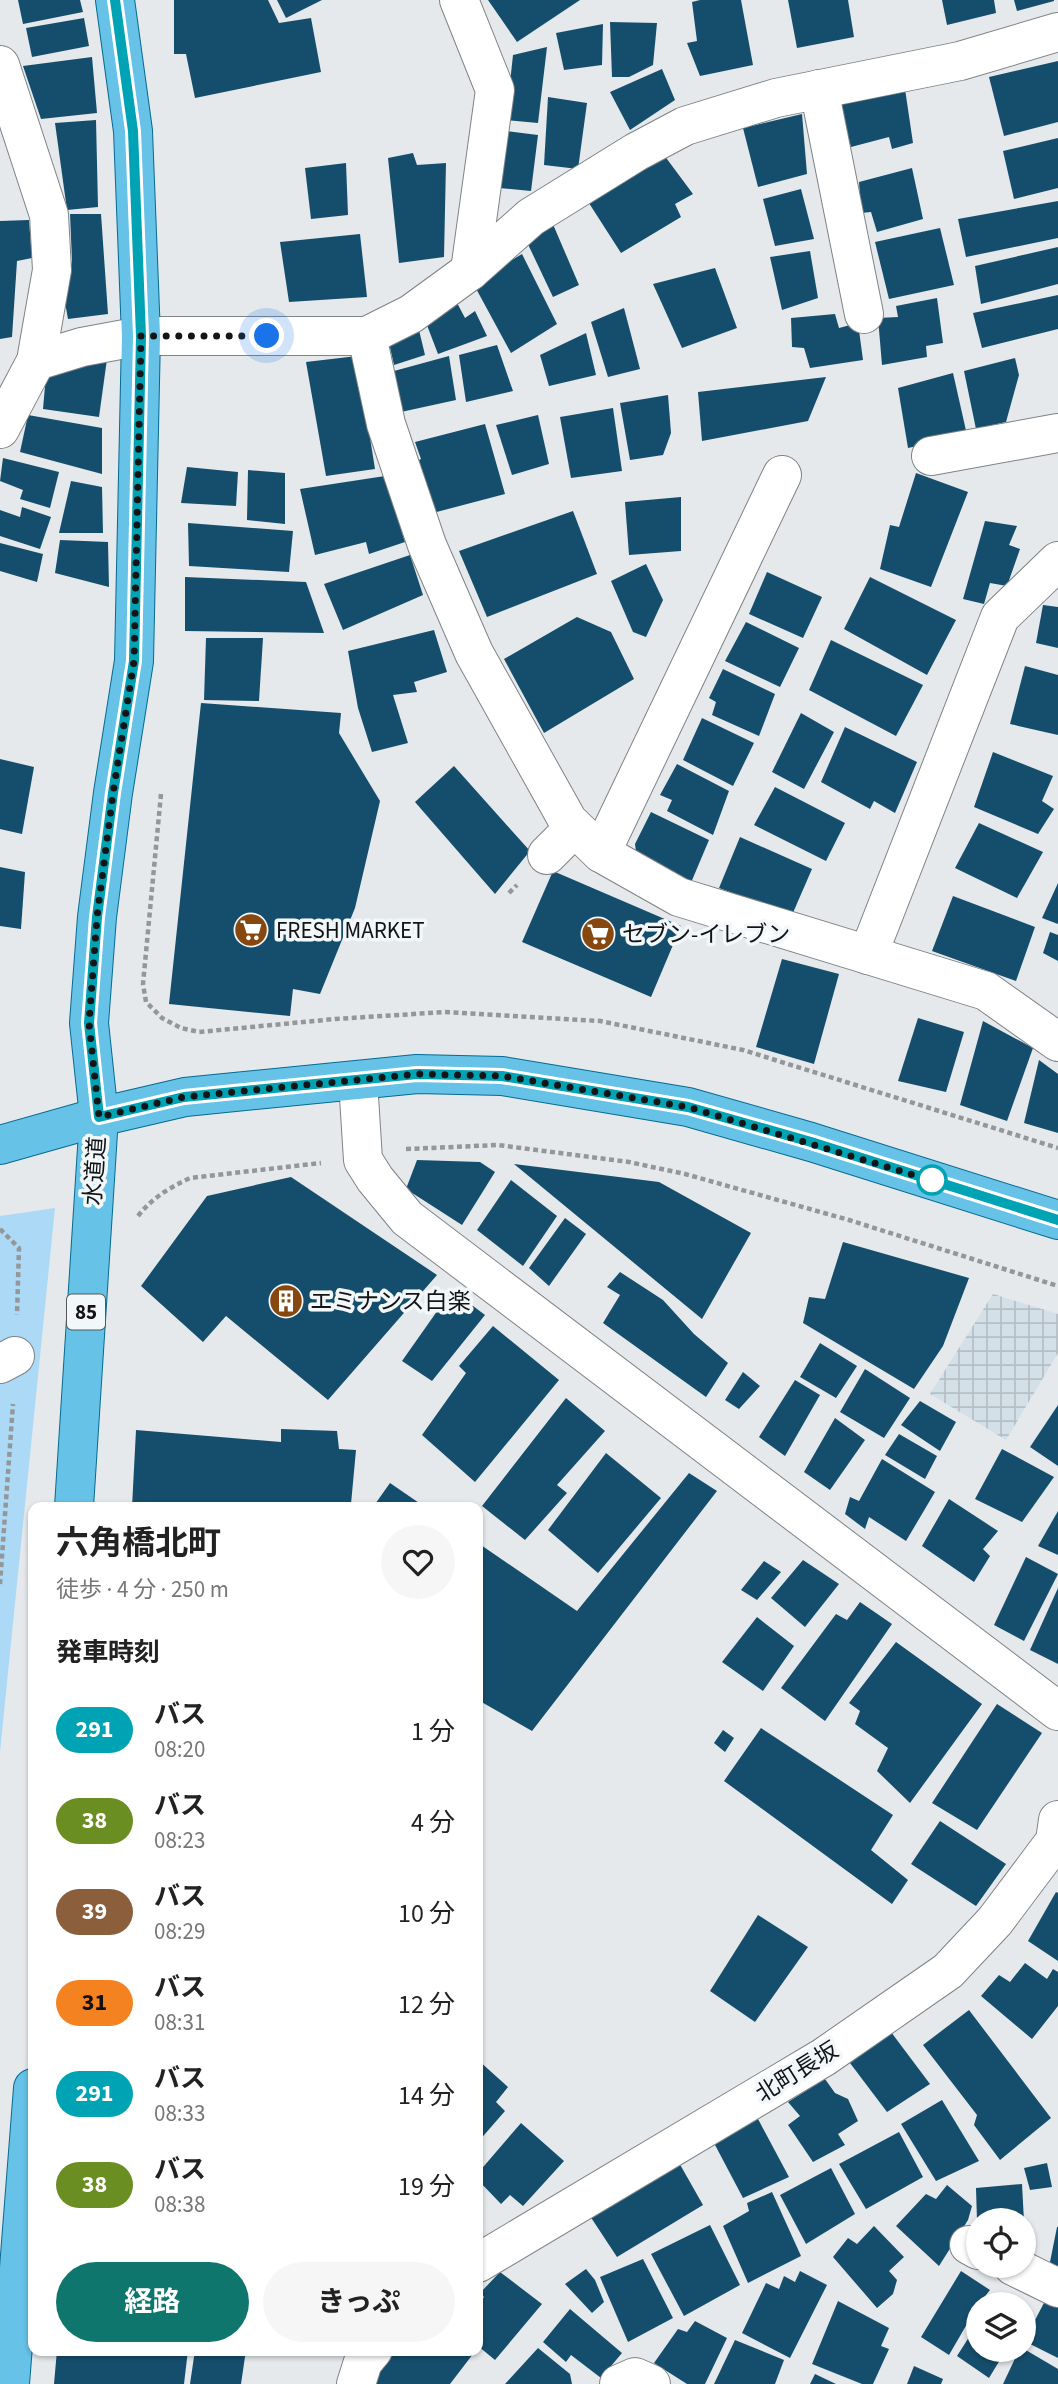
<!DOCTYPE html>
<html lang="ja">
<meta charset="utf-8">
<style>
:root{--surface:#fff;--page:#f6f6f6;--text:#222;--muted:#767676;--accent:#0f766e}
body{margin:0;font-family:"Source Sans 3","Noto Sans JP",sans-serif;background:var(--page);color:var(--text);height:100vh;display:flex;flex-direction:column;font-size:26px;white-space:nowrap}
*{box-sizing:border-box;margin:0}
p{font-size:23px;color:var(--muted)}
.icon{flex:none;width:38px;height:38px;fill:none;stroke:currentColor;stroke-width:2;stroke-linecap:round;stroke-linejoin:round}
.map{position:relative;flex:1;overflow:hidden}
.details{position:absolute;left:28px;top:1502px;width:455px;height:854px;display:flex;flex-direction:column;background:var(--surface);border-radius:14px;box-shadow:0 2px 5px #0004}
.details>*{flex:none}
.badge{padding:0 14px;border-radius:23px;font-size:24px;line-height:46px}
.buttons{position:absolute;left:966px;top:2208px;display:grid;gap:14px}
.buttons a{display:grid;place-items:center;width:70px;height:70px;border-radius:50%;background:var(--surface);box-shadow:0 2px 5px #0004;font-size:35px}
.you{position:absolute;width:35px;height:35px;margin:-18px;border:5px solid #fff;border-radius:50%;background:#1a73e8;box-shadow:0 0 0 10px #1a73e833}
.map>.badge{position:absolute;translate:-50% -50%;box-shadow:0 0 0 4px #fff}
h2{padding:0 28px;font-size:26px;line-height:63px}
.round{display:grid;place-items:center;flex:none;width:74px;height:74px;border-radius:37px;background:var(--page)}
.headline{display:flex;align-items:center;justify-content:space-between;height:119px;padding:0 28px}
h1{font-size:33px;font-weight:700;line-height:52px}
.button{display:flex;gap:14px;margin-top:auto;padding:14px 28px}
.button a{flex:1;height:80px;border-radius:42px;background:var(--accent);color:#fff;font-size:28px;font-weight:700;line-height:80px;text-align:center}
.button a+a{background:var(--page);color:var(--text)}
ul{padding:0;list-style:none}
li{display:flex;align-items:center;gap:21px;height:91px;padding:0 28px}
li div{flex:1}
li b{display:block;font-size:26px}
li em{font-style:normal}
li .badge{min-width:77px;font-weight:700;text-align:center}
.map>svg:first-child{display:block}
.industrial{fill:url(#industrial-grid)}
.green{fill:#acd9f5}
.building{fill:#154e6c}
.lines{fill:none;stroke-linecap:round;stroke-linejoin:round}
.minor-casing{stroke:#7f8386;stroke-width:40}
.major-casing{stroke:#066a92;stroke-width:40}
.path{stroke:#949799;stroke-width:4.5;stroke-dasharray:5 3.5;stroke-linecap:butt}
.minor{stroke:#fff;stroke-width:38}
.major{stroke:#66c2e6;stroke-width:38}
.line-casing{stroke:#fff;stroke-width:16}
.line{stroke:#00a3b4;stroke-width:10}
.walk{stroke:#121415;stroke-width:7;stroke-dasharray:0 12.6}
.stop-dot{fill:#fff;stroke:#00a3b4;stroke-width:3.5}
.labels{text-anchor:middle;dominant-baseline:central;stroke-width:7;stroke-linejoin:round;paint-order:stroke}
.shield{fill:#f2f7fa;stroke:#55585a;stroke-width:2}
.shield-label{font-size:21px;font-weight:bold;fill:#121415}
.poi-label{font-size:23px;fill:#121415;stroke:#f2f7fa;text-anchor:start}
.street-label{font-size:23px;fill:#121415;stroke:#f2f7fa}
</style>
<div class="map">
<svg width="1058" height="2384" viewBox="0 0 1058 2384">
<defs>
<pattern id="industrial-grid" width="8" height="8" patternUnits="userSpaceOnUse" patternTransform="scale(1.75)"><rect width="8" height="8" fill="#d4e0e7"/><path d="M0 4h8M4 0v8" fill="none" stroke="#b5bfc5"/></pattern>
</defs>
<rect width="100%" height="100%" fill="#e5e9ec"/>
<path class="industrial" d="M993,1294L1058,1314V1353L1006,1440L930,1394Z"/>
<path class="green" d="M55,1208L0,1752V1216Z"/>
<g class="building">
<path d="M18,0H80L83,12L23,24Z"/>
<path d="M174,0H268L279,23L311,18L321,72L195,98L186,54H174Z"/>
<path d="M277,0H322L286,18Z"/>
<path d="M488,0H580L517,42Z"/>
<path d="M700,0H741L753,65L700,76L687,43L697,41L692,2Z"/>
<path d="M788,0H848L854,37L797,48Z"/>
<path d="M942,0H994L996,13L947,25Z"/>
<path d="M1014,0H1054V1L1017,11Z"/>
<path d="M84,18L89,46L32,57L26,28Z"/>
<path d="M610,22L657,23L653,65L629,77H612Z"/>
<path d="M603,24L602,65L564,70L556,33Z"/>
<path d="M547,47L538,123L506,120L513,55Z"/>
<path d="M92,57L97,113L41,119L23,66Z"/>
<path d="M1058,61V122L1004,136L989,77Z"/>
<path d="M662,69L675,100L630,130L610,92Z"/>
<path d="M905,89L913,143L892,149L889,137L851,147L838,100Z"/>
<path d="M548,97L587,103L578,169L544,165Z"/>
<path d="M802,114L807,174L758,187L743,128Z"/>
<path d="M96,120L98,207L67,210L55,123Z"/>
<path d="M506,131L538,135L531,191L499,188Z"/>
<path d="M1058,138V188L1014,199L1003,151Z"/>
<path d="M661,151L693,194L675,204L681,217L621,253L587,200Z"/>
<path d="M413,153L417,165L446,163L444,257L399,263L388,158Z"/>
<path d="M346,163L348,215L311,219L305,168Z"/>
<path d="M912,168L923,219L877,232L871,212L861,213L859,182Z"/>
<path d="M801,189L814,239L775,246L763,199Z"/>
<path d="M1058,201V238L966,257L958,219Z"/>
<path d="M70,214H101L108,314L68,319L64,297L72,261Z"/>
<path d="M29,220L32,258L17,261L12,337L0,339V221Z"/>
<path d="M552,222L579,285L553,297L525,238Z"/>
<path d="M940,228L954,285L889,299L875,242Z"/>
<path d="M360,234L367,297L289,302L280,242Z"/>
<path d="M1058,247V284L981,304L975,266Z"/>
<path d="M810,251L818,298L782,310L770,257Z"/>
<path d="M522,254L557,324L511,353L473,283Z"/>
<path d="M715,268L737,328L682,348L653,284Z"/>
<path d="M1058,295V329L982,348L973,313Z"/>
<path d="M937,298L943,343L926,346L927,357L882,365L878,318L898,317L896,306Z"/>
<path d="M456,301L465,318L475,311L487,336L438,354L425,320Z"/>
<path d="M624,308L640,369L608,377L591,322Z"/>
<path d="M835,314L839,328L858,323L863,360L810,368L804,348L792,347L791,318Z"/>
<path d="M418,326L425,355L394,365L389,343Z"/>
<path d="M586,333L596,375L549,386L540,355Z"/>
<path d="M497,345L513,391L466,402L459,355Z"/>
<path d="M357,356L375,469L326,476L306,362Z"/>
<path d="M449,356L456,400L401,412L394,371Z"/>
<path d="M1015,358L1019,375L1006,422L976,429L964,371Z"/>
<path d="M107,359L99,417L43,409L46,375Z"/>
<path d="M953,373L967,435L908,448L898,388Z"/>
<path d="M826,377L808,421L702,441L698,392Z"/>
<path d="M668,395L671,433L663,455L630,460L620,403Z"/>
<path d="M613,408L622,471L571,478L560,417Z"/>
<path d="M28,415L102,428V474L20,452Z"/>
<path d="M538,415L549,464L512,475L496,425Z"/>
<path d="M485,424L505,494L429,514L411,464L421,459L415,442Z"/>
<path d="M3,458L59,472L50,508L20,499L23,490L0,481Z"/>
<path d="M187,467L238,472L236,506L181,503Z"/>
<path d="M248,470L285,473V524L247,520Z"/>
<path d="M916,473L968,492L931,587L880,569L890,525L899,527Z"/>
<path d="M385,476L405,542L369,554L366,542L315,555L300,489Z"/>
<path d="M71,481L102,487L103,533H59Z"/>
<path d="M681,497V551L629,555L625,502Z"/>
<path d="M22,507L51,517L40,549L0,536V510L20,517Z"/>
<path d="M573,511L597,574L487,617L459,551Z"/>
<path d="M985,521L1017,526L1009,545L1020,549L1007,586L990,583L984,604L963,599Z"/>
<path d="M188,523L293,531L289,572L189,566Z"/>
<path d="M60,540L108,542L109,587L55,573Z"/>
<path d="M0,543L43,554L37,582L0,571Z"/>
<path d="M410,555L423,595L343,630L324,584Z"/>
<path d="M646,564L663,600L646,637L633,632L611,581Z"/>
<path d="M767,572L822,597L803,638L749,614Z"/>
<path d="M185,577L306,582L324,633L185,631Z"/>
<path d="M870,577L956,620L927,675L844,629Z"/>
<path d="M1043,605L1058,607V648L1036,643Z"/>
<path d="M577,617L611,632L634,679L544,733L504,659Z"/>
<path d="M746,622L799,648L780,687L725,661Z"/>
<path d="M434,630L447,672L414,682L417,692L393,695L408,743L372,752L358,708L348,651Z"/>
<path d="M206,638H263L259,701L204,700Z"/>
<path d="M831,640L923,685L896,736L809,690Z"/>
<path d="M1025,666L1058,675V735L1010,724Z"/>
<path d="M723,669L775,694L759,736L712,715L716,702L709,698Z"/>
<path d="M201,703L341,713L339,733L380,801L355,908L320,994L293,989L290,1016L169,1004Z"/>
<path d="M801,713L834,732L804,789L772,772Z"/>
<path d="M702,718L754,743L733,786L683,760Z"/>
<path d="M845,727L917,762L895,813L874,801L870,809L821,782Z"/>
<path d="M993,752L1053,776L1042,801L1054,809L1038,834L974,807Z"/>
<path d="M0,759L34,767L22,834L0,829Z"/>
<path d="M677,764L729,791L713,835L667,811L672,800L660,795Z"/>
<path d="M454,766L530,851L495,894L415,802Z"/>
<path d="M775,787L845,823L826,861L754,825Z"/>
<path d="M651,812L709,840L690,885L637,859L635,844Z"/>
<path d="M979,823L1043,852L1017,898L955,868Z"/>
<path d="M740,837L812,869L792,915L719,888Z"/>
<path d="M0,867L25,872L21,929L0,926Z"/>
<path d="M553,871L681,926L651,997L522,942Z"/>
<path d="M1058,883V924L1042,918Z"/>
<path d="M953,896L1035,927L1016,981L932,951Z"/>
<path d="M1050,932L1058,935V961L1043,953Z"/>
<path d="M782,959L839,974L814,1064L756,1047Z"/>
<path d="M918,1018L964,1032L946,1092L898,1081Z"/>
<path d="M983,1021L1033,1048L1007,1121L960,1105Z"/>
<path d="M1039,1060L1058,1074V1133L1024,1123Z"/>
<path d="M417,1160L480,1162L495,1172L462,1225L406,1189Z"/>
<path d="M514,1164L659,1182L751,1233L702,1319Z"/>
<path d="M291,1177L437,1275L328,1400L226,1316L203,1342L141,1286L207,1196Z"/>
<path d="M511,1180L557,1216L523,1266L477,1230Z"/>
<path d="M565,1218L586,1234L549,1286L529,1268Z"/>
<path d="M843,1242L969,1278L943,1346L914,1389L803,1323L809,1297L825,1299Z"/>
<path d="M620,1272L663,1300L694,1334L728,1363L706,1397L603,1323L620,1295L607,1287Z"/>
<path d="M452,1290L485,1315L432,1381L402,1361Z"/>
<path d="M493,1326L559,1380L475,1482L422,1435L466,1373L459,1366Z"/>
<path d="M820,1343L857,1366L836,1398L800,1377Z"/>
<path d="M865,1369L910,1398L884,1438L840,1412Z"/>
<path d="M743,1372L760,1386L739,1409L725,1400Z"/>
<path d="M795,1380L820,1395L785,1456L759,1437Z"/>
<path d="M566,1398L605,1431L557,1485L567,1493L525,1540L482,1506Z"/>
<path d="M920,1401L956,1422L940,1451L901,1425Z"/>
<path d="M1058,1405V1466L1030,1447Z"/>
<path d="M835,1418L865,1440L830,1490L804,1472Z"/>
<path d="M281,1429L337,1431L339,1449L356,1450L351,1504H334V1507H132L136,1430L281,1442Z"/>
<path d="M899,1434L937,1456L925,1479L885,1455Z"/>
<path d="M1002,1449L1054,1477L1022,1522L975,1499Z"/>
<path d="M606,1453L661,1498L598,1573L548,1530Z"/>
<path d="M882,1459L935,1492L906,1541L869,1517L865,1529L845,1514L850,1497L859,1501Z"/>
<path d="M689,1473L717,1491L532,1731L478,1700V1543L577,1611Z"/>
<path d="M390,1483L425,1507H373Z"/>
<path d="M949,1499L998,1531L983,1549L990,1556L974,1582L922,1546Z"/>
<path d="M1058,1511V1555L1038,1546Z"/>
<path d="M1026,1557L1058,1574L1024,1641L994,1625Z"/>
<path d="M803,1560L839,1584L805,1627L771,1598Z"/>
<path d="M764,1561L781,1572L757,1600L741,1590Z"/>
<path d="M1058,1588V1664L1030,1650Z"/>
<path d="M860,1602L892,1624L825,1721L781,1688L836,1614L847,1620Z"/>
<path d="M757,1617L794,1646L763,1691L722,1662Z"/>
<path d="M896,1642L982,1704L910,1803L877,1771L888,1748L855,1724L860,1711L849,1703Z"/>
<path d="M997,1704L1042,1733L977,1830L932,1803Z"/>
<path d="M761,1728L893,1815L871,1850L908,1880L892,1904L724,1781Z"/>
<path d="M723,1730L734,1738L725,1752L714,1743Z"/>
<path d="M940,1821L1006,1864L976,1906L911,1864Z"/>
<path d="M1056,1892L1058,1893V1961L1028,1941Z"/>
<path d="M758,1915L808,1947L755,2022L710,1991Z"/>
<path d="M1025,1963L1047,1979L1053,1969L1058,1972V2006L1032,2039L981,1996L999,1975L1010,1982Z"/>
<path d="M969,2010L1051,2118L1000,2160L974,2125L977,2115L923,2045Z"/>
<path d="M891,2032L930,2084L887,2112L850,2063Z"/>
<path d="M478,2060L508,2087L496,2102L505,2111L478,2142Z"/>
<path d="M825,2079L835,2093L848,2099L858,2121L838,2134L845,2145L813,2162L788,2125L800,2116L788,2102Z"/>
<path d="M942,2100L979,2161L936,2181L901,2124Z"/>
<path d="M758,2119L789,2177L743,2198L714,2143Z"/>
<path d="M521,2123L564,2161L523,2206L510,2195L501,2204L478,2180V2173Z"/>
<path d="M899,2132L923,2177L866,2209L839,2164Z"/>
<path d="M678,2161L703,2205L617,2257L590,2216Z"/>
<path d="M1047,2163L1052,2187L1030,2190L1024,2168Z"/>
<path d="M831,2168L855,2214L806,2244L780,2195Z"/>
<path d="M1022,2184L1024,2221H977L976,2188Z"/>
<path d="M947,2185L972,2206L968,2220L939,2266L896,2226L926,2194L936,2199Z"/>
<path d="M772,2192L801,2256L748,2283L723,2226L749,2211L747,2203Z"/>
<path d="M710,2225L740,2285L684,2316L651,2254Z"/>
<path d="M874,2226L904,2257L889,2271L897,2280L893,2294L877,2308L833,2257L848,2238L857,2244Z"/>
<path d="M1057,2227H1058V2269L1049,2267Z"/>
<path d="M643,2259L673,2318L628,2342L600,2277Z"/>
<path d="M586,2269L595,2280L604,2302L592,2313L565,2284Z"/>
<path d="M800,2271L827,2285L790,2358L742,2333L766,2283L779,2289L784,2276L795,2282Z"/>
<path d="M961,2271L990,2290L978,2305L949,2355L921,2337Z"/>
<path d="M500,2272L542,2304L495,2360L478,2346V2305L484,2297L480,2293Z"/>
<path d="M996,2294L1016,2305H990Z"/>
<path d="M838,2301L889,2328L881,2346L889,2349L873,2384H862L812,2364Z"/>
<path d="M1045,2301L1058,2308V2358L1024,2341Z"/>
<path d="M570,2309L622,2353L601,2378L571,2355L566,2362L543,2342Z"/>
<path d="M695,2321L727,2338L705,2384H687L654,2363L678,2329L687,2332Z"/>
<path d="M978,2323V2350H1006L989,2378L957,2356Z"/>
<path d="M735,2340L784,2360L775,2384H714Z"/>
<path d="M538,2348L570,2374L572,2384H505Z"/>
<path d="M1024,2349L1058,2369V2384H1003L1019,2350Z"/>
<path d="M57,2350H188L184,2384H54Z"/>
<path d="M195,2350H246L241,2384H190Z"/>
<path d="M394,2350H468L473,2354L450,2384H373L371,2382Z"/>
<path d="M914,2366L943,2379L941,2384H907Z"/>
<path d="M815,2374L836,2384H810Z"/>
</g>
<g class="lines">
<g class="minor-casing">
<g id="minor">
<path d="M459,0L495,90L470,271"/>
<path d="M0,65L49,215L52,270L36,361L0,429"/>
<path d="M819,89L864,314"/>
<path d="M367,336L386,424L427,545L474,653L568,821L601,853L679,897L986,991L1058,1042"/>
<path d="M36,361L82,347L141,336H367L411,314L470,271L531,217L636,152L685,126L776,98L960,61L1058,32"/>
<path d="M931,456L1058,433"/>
<path d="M601,853L782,475"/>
<path d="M547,855L574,828"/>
<path d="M868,955L1000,617L1058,561"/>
<path d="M358,1081L363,1160L375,1179L407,1218L1058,1711"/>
<path d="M0,1364L15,1356"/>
<path d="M969,2245L978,2250"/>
<path d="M478,2263L824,2057L948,1971L995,1921L1055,1841L1058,1820"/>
<path d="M1013,2266L1058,2288"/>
<path d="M356,2384L363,2362L373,2350"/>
<path d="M619,2384L635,2377L651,2384"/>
</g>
</g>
<g class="major-casing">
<g id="major">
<path d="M0,1145L99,1117L185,1097L417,1074L502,1076L688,1107L811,1142L1058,1220"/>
<path d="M74,1507L99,1117L89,1023L97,917L113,793L134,661L141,336L133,131L115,0"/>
<path d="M10,2384L33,2088"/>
</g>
</g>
<g class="path">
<path d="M161,794L143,984L146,1002L162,1018L181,1028L199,1032L335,1019L445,1012L600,1021L743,1050L1058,1148"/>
<path d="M509,893L517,885"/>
<path d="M406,1149L498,1145L629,1162L685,1174L849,1220L1058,1286"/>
<path d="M138,1216C152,1198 169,1188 190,1178L321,1163"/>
<path d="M0,1229L19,1248L17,1315"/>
<path d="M0,1584L13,1404"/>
</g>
<use href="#minor" class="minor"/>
<use href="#major" class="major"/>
</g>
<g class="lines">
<g class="line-casing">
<path id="line" d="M115,0L133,131L141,336L134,661L113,793L97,917L89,1023L99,1117L184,1097L417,1074L502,1076L688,1107L811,1142L1058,1220"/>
</g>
<use href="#line" class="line"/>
<path class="walk" d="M267,336H141L134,661L113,793L97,917L89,1023L99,1117L184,1097L417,1074L502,1076L688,1107L934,1181L932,1180"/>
</g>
<defs>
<g id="supermarket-disc" transform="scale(1.75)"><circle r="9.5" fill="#87480f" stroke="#f2f7fa"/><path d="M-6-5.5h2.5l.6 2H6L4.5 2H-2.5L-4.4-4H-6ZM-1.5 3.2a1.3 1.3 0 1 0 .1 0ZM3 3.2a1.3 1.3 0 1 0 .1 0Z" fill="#fff"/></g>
<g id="building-disc" transform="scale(1.75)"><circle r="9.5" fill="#87480f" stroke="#f2f7fa"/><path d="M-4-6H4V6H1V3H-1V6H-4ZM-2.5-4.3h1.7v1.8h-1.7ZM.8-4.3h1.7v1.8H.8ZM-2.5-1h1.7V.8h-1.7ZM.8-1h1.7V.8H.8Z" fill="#fff"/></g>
</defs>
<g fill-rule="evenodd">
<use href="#supermarket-disc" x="251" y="930"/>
<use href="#supermarket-disc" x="598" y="934"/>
<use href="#building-disc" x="286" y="1301"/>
</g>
<circle class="stop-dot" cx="932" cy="1180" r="14"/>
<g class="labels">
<rect class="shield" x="67" y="1294.5" width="38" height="35" rx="5"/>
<g class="shield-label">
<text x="86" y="1312">85</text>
</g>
<g class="poi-label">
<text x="276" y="930">FRESH MARKET</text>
<text x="622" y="934">セブン-イレブン</text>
<text x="310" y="1301">エミナンス白楽</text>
</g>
<g class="street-label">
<text transform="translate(95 1171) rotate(-86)">水道道</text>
<text transform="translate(797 2072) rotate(-32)">北町長坂</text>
</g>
</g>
</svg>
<div class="buttons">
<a><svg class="icon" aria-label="locate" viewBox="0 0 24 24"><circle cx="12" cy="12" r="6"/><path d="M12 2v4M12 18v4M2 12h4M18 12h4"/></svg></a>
<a><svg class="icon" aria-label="layers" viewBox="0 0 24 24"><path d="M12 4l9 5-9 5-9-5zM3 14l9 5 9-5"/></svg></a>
</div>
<div class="you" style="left:267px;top:336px"></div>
<section class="details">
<div class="headline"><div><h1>六角橋北町</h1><p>徒歩 · 4 分 · 250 m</p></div><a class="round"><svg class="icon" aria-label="heart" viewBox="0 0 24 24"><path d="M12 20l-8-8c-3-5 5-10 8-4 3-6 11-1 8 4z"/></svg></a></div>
<h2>発車時刻</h2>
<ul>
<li><span class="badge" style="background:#00a3b4;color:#fff">291</span><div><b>バス</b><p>08:20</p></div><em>1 分</em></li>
<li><span class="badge" style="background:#6b8e23;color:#fff">38</span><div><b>バス</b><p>08:23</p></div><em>4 分</em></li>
<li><span class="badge" style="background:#8b5e3c;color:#fff">39</span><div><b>バス</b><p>08:29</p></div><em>10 分</em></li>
<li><span class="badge" style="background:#f58220;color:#111">31</span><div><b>バス</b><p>08:31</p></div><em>12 分</em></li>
<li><span class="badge" style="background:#00a3b4;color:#fff">291</span><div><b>バス</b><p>08:33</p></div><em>14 分</em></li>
<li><span class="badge" style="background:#6b8e23;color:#fff">38</span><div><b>バス</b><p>08:38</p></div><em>19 分</em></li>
</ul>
<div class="button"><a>経路</a><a>きっぷ</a></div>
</section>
</div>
